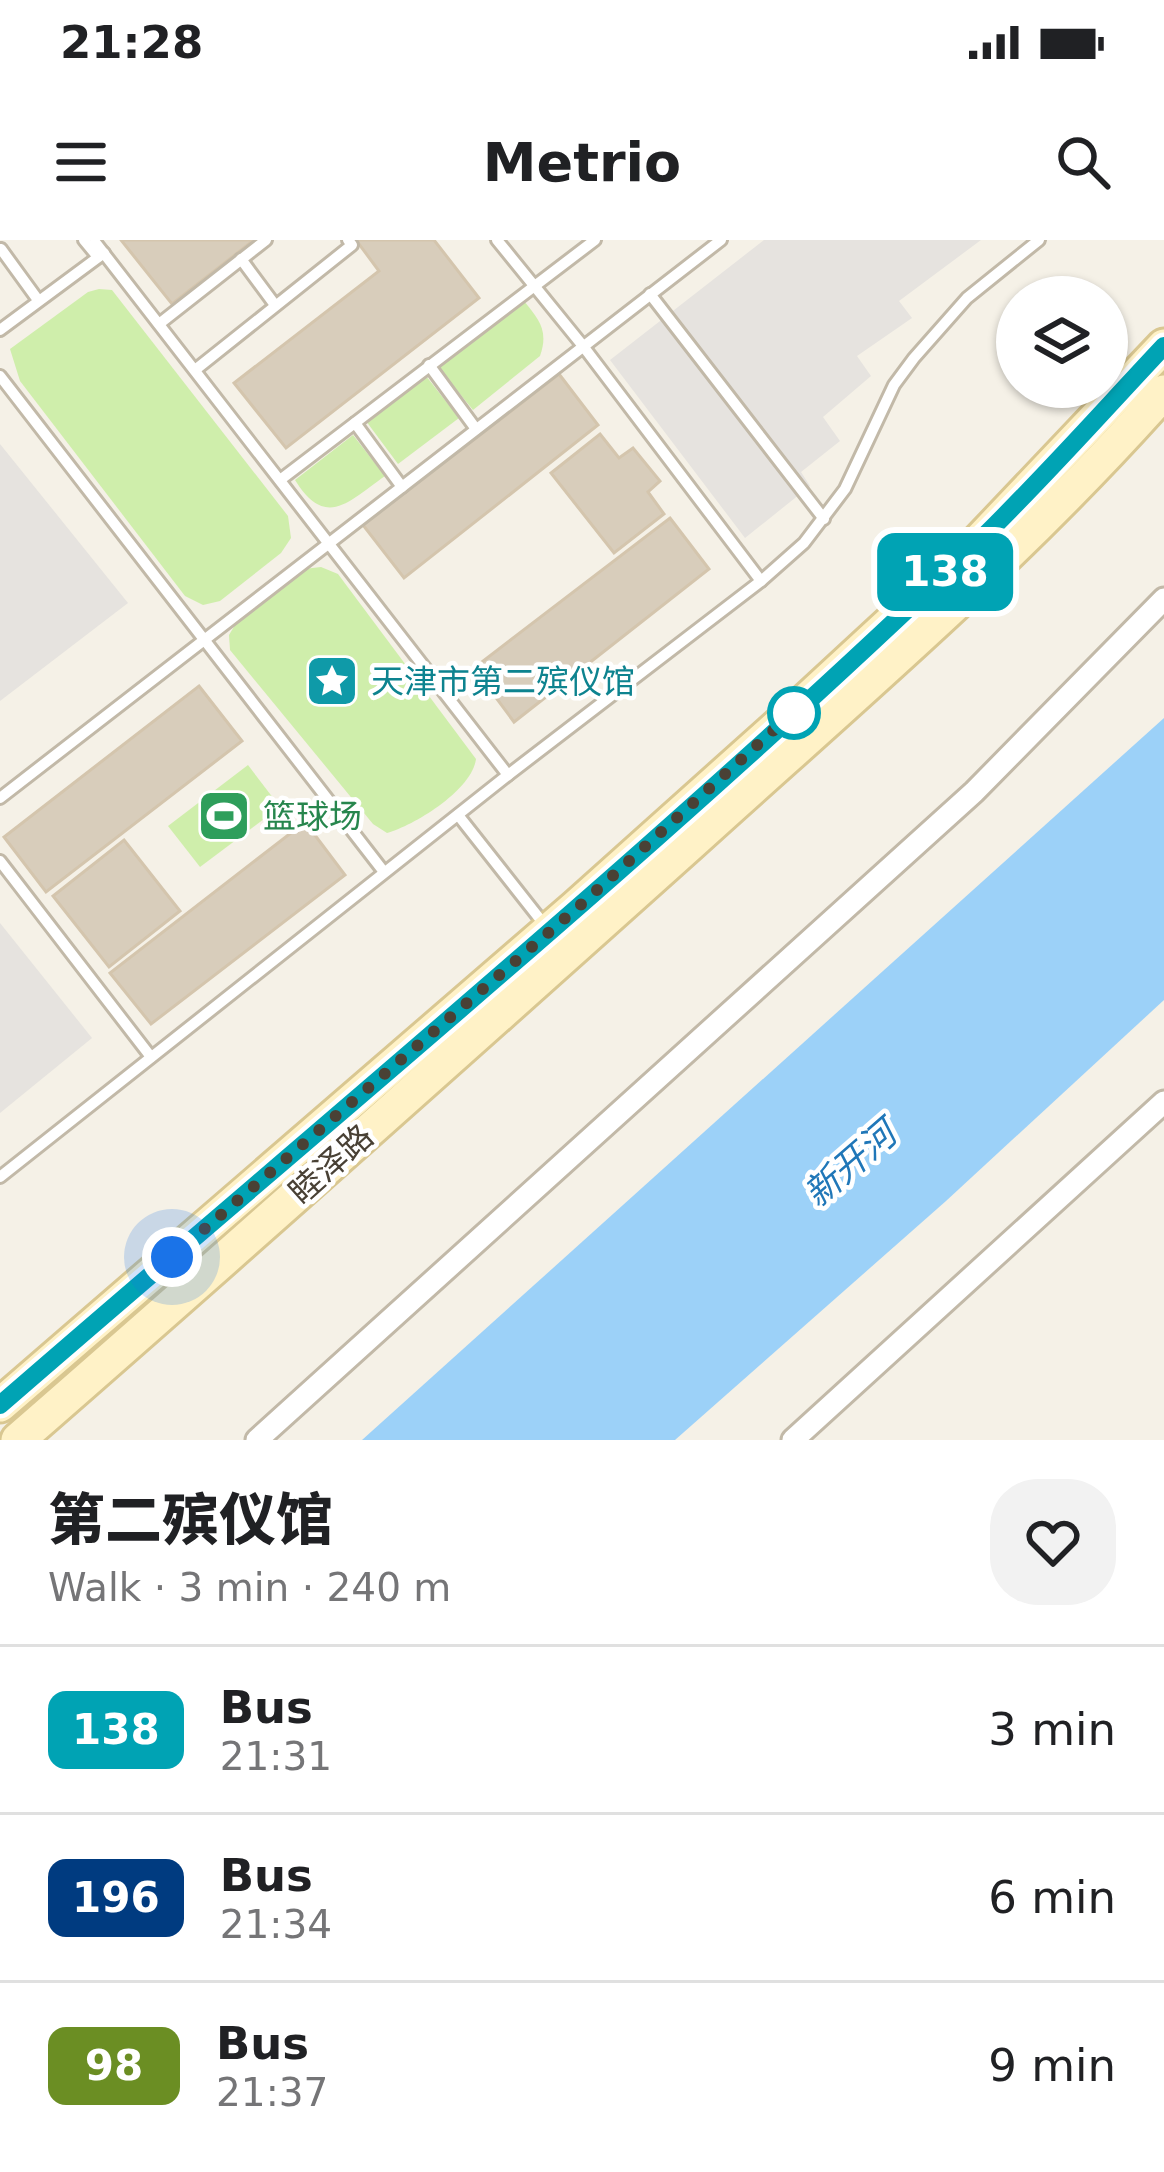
<!DOCTYPE html>
<meta charset="utf-8">
<style>
:root{--surface:#fff;--page:#f2f2f2;--text:#202124;--muted:#757577;--line:#e0e0e0}
body{margin:0;font-family:"DejaVu Sans","Noto Sans SC",sans-serif;background:var(--page);color:var(--text);height:100vh;display:flex;flex-direction:column;font-size:45px;white-space:nowrap}
*{box-sizing:border-box;margin:0}
p{font-size:39px;color:var(--muted)}
.icon{flex:none;width:66px;height:66px;fill:none;stroke:currentColor;stroke-width:2;stroke-linecap:round;stroke-linejoin:round}
.map{position:relative;height:1200px;overflow:hidden}
.panel{display:flex;flex-direction:column;background:var(--surface);flex:1}
.panel>*{flex:none}
.badge{padding:0 24px;border-radius:18px;font-size:42px;line-height:78px}
.controls{position:absolute;left:996px;top:36px;display:grid;gap:24px}
.controls a{display:grid;place-items:center;width:132px;height:132px;border-radius:50%;background:var(--surface);box-shadow:0 3px 9px #0004;font-size:60px}
.you{position:absolute;width:60px;height:60px;margin:-30px;border:9px solid #fff;border-radius:50%;background:#1a73e8;box-shadow:0 0 0 18px #1a73e833}
.map>.badge{position:absolute;translate:-50% -50%;box-shadow:0 0 0 6px #fff}
.round{display:grid;place-items:center;flex:none;width:126px;height:126px;border-radius:48px;background:var(--page)}
.overview{display:flex;align-items:center;justify-content:space-between;height:204px;padding:0 48px}
h1{font-size:57px;font-weight:800;line-height:90px}
ul{padding:0;list-style:none}
li{display:flex;align-items:center;gap:36px;height:168px;padding:0 48px;border-top:3px solid var(--line)}
li div{flex:1}
li b{display:block;font-size:45px}
li em{font-style:normal}
li .badge{min-width:132px;font-weight:700;text-align:center}
.status{display:flex;justify-content:space-between;align-items:center;height:84px;padding:0 60px;background:var(--surface);direction:ltr}
.status svg{height:33px;fill:currentColor}
header{display:flex;justify-content:space-between;align-items:center;height:156px;padding:0 48px;background:var(--surface);font-size:54px;font-weight:800}
.map>svg:first-child{display:block}
.green{fill:#cfeeab}
.parking{fill:#e6e3df}
.water{fill:#9cd1f8}
.building{fill:#d8cdbb;stroke:#d4c5ad;stroke-width:3}
.lines{fill:none;stroke-linecap:round;stroke-linejoin:round}
.lane-casing{stroke:#c2b9a8;stroke-width:16}
.street-casing{stroke:#c2b9a8;stroke-width:27}
.secondary-casing{stroke:#d9c791;stroke-width:39}
.lane{stroke:#fff;stroke-width:10}
.street{stroke:#fff;stroke-width:21}
.secondary{stroke:#fff2c7;stroke-width:33}
.line-casing{stroke:#fff;stroke-width:27}
.line{stroke:#00a3b4;stroke-width:18}
.walk{stroke:#494135;stroke-width:12;stroke-dasharray:0 21.6}
.stop-dot{fill:#fff;stroke:#00a3b4;stroke-width:6}
.labels{text-anchor:middle;dominant-baseline:central;stroke-width:9;stroke-linejoin:round;paint-order:stroke}
.culture-label{font-size:33px;fill:#0d838f;stroke:#fff;text-anchor:start}
.leisure-label{font-size:33px;fill:#27864d;stroke:#fff;text-anchor:start}
.street-label{font-size:33px;fill:#494135;stroke:#fff}
.water-label{font-size:36px;font-style:italic;fill:#2077b8;stroke:#fff}
</style>
<div class="status"><b>21:28</b><svg viewBox="0 0 49 12"><path d="M0 12V9h3v3zM5 12V6h3v6zM10 12V3h3v9zM15 12V0h3v12zM26 1h20v11H26zM47 4h2v5h-2z"/></svg></div>
<header><svg class="icon" aria-label="menu" viewBox="0 0 24 24"><path d="M4 6h16M4 12h16M4 18h16"/></svg>Metrio<svg class="icon" aria-label="search" viewBox="0 0 24 24"><circle cx="10" cy="10" r="6"/><path d="M15 15l6 6"/></svg></header>
<div class="map">
<svg width="1164" height="1200" viewBox="0 0 1164 1200">
<rect width="100%" height="100%" fill="#f5f1e7"/>
<g class="green">
<path d="M99,49L112,50L288,276L291,298L281,313L220,361L203,365L185,356L20,141L10,109L88,52Z"/>
<path d="M523,60C539,79 549,91 540,116L473,170L437,126Z"/>
<path d="M426,136L459,178L398,224L366,181Z"/>
<path d="M353,195L385,236C349,261 326,290 295,240Z"/>
<path d="M321,327L338,334L476,519C472,550 415,585 387,593L373,584L230,410L229,395L235,385L304,329Z"/>
<path d="M248,525L280,567L200,627L168,586Z"/>
</g>
<g class="parking">
<path d="M764,0H981L899,61L912,78L857,116L871,136L823,177L840,201L801,232L810,246L745,298L610,120Z"/>
<path d="M0,204L128,363L0,461Z"/>
<path d="M0,683L92,798L0,873Z"/>
</g>
<path class="water" d="M1164,478V760L946,961L675,1200H362Z"/>
<g class="building">
<path d="M121,0H254L172,64Z"/>
<path d="M356,0H434L479,58L286,208L234,143L379,31Z"/>
<path d="M559,134L598,185L404,338L363,285Z"/>
<path d="M600,194L619,218L633,208L660,241L648,252L664,274L614,313L551,233Z"/>
<path d="M670,278L709,329L514,482L474,428Z"/>
<path d="M199,446L242,501L46,652L4,597Z"/>
<path d="M305,582L345,635L151,784L110,733Z"/>
<path d="M124,600L180,671L109,727L53,656Z"/>
</g>
<g class="lines">
<g class="lane-casing">
<g id="lane">
<path d="M84,0L98,17"/>
<path d="M497,0L583,106L761,341"/>
<path d="M95,2L508,535"/>
<path d="M1,9L38,60"/>
<path d="M241,19L275,65"/>
<path d="M650,54L824,279"/>
<path d="M159,84L266,0"/>
<path d="M0,90L104,13"/>
<path d="M429,125L476,189"/>
<path d="M195,130L352,5L348,0"/>
<path d="M0,136L384,632"/>
<path d="M355,183L402,247"/>
<path d="M280,240L595,0"/>
<path d="M0,558L721,0"/>
<path d="M458,575L547,688"/>
<path d="M0,621L151,817"/>
<path d="M0,937L508,535L761,341L804,303L845,249L894,145L914,118L967,58L1039,0"/>
</g>
</g>
<g class="street-casing">
<g id="street">
<path d="M257,1200L974,552L1164,359"/>
<path d="M793,1200L1164,862"/>
</g>
</g>
<g class="secondary-casing">
<g id="secondary">
<path d="M0,1165L576,667L797,469L979,301L1164,106"/>
<path d="M18,1200C244,1003 468,803 691,603C852,457 1020,315 1164,152"/>
</g>
</g>
<use href="#lane" class="lane"/>
<use href="#street" class="street"/>
<use href="#secondary" class="secondary"/>
</g>
<g class="lines">
<g class="line-casing">
<path id="line" d="M0,1165C327,881 663,605 976,304C1041,241 1102,172 1164,106"/>
</g>
<use href="#line" class="line"/>
<path class="walk" d="M172,1017L577,668L797,469L794,473"/>
</g>
<defs>
<g id="sight-square" transform="scale(2.7)"><rect x="-9" y="-9" width="18" height="18" rx="4" fill="#0f9aa8" stroke="#fff"/><path d="M0-6L1.8-2.2L6-1.7L2.9 1.2L3.7 5.4L0 3.3L-3.7 5.4L-2.9 1.2L-6-1.7L-1.8-2.2Z" fill="#fff"/></g>
<g id="stadium-square" transform="scale(2.7)"><rect x="-9" y="-9" width="18" height="18" rx="4" fill="#2e9e5b" stroke="#fff"/><path d="M0-5a6.5 5 0 1 0 0 10a6.5 5 0 1 0 0-10ZM-3.5-1.8h7v3.6h-7Z" fill="#fff"/></g>
</defs>
<g fill-rule="evenodd">
<use href="#sight-square" x="332" y="441"/>
<use href="#stadium-square" x="224" y="576"/>
</g>
<circle class="stop-dot" cx="794" cy="473" r="24"/>
<g class="labels">
<g class="culture-label">
<text x="371" y="441">天津市第二殡仪馆</text>
</g>
<g class="leisure-label">
<text x="263" y="576">篮球场</text>
</g>
<g class="street-label">
<text transform="translate(331 924) rotate(-42)">睦泽路</text>
</g>
<g class="water-label">
<text transform="translate(850 924) rotate(-41)">新开河</text>
</g>
</g>
</svg>
<div class="controls">
<a><svg class="icon" aria-label="layers" viewBox="0 0 24 24"><path d="M12 4l9 5-9 5-9-5zM3 14l9 5 9-5"/></svg></a>
</div>
<div class="you" style="left:172px;top:1017px"></div>
<b class="badge" style="left:945px;top:332px;background:#00a3b4;color:#fff">138</b>
</div>
<section class="panel">
<div class="overview"><div><h1>第二殡仪馆</h1><p>Walk · 3 min · 240 m</p></div><a class="round"><svg class="icon" aria-label="heart" viewBox="0 0 24 24"><path d="M12 20l-8-8c-3-5 5-10 8-4 3-6 11-1 8 4z"/></svg></a></div>
<ul>
<li><span class="badge" style="background:#00a3b4;color:#fff">138</span><div><b>Bus</b><p>21:31</p></div><em>3 min</em></li>
<li><span class="badge" style="background:#003b80;color:#fff">196</span><div><b>Bus</b><p>21:34</p></div><em>6 min</em></li>
<li><span class="badge" style="background:#6b8e23;color:#fff">98</span><div><b>Bus</b><p>21:37</p></div><em>9 min</em></li>
</ul>
</section>
